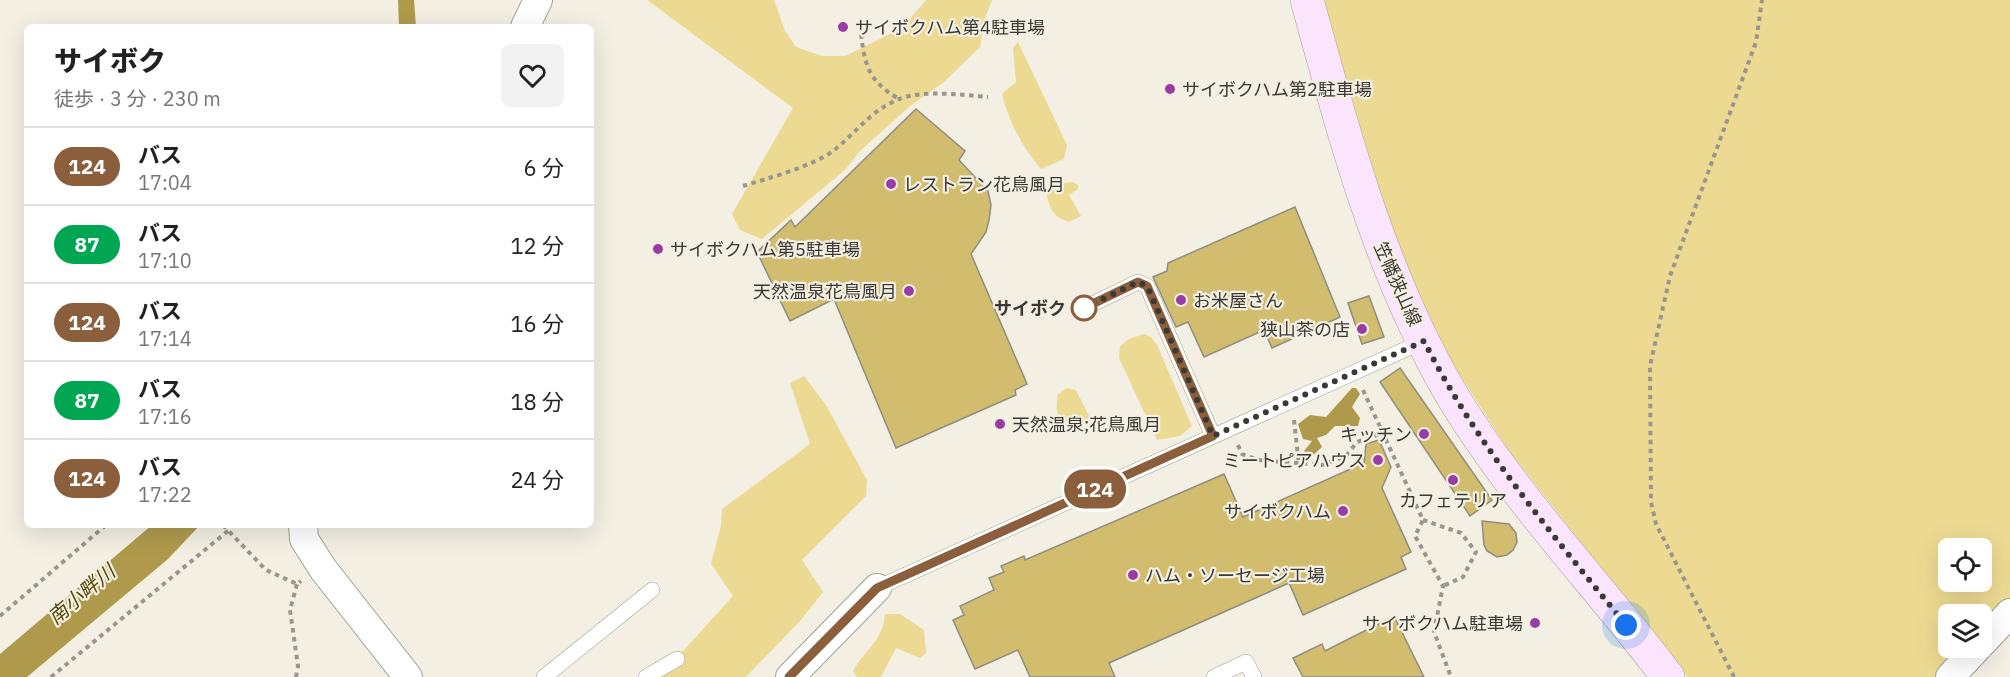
<!DOCTYPE html>
<html lang="ja">
<meta charset="utf-8">
<style>
:root{--surface:#fff;--page:#f2f2f2;--text:#222;--muted:#767676;--line:#e0e0e0}
body{margin:0;font-family:"IBM Plex Sans","Noto Sans JP",sans-serif;background:var(--page);color:var(--text);height:100vh;display:flex;flex-direction:column;font-size:22px;white-space:nowrap}
*{box-sizing:border-box;margin:0}
p{font-size:20px;color:var(--muted)}
.icon{flex:none;width:33px;height:33px;fill:none;stroke:currentColor;stroke-width:2;stroke-linecap:round;stroke-linejoin:round}
.map{position:relative;flex:1;overflow:hidden}
.sheet{position:absolute;left:24px;top:24px;width:570px;height:504px;display:flex;flex-direction:column;background:var(--surface);border-radius:9px;box-shadow:0 6px 24px #0002}
.sheet>*{flex:none}
.badge{padding:0 12px;border-radius:20px;font-size:21px;line-height:39px}
.controls{position:absolute;left:1938px;top:538px;display:grid;gap:12px}
.controls a{display:grid;place-items:center;width:54px;height:54px;border-radius:9px;background:var(--surface);box-shadow:0 6px 24px #0002;font-size:30px}
.you{position:absolute;width:30px;height:30px;margin:-15px;border:4px solid #fff;border-radius:50%;background:#1a73e8;box-shadow:0 0 0 9px #1a73e833}
.map>.badge{position:absolute;translate:-50% -50%;box-shadow:0 0 0 3px #fff}
.round{display:grid;place-items:center;flex:none;width:63px;height:63px;border-radius:9px;background:var(--page)}
.summary{display:flex;align-items:center;justify-content:space-between;height:102px;padding:0 30px}
h1{font-size:28px;font-weight:800;line-height:45px}
ul{padding:0;list-style:none}
li{display:flex;align-items:center;gap:18px;height:78px;padding:0 30px;border-top:2px solid var(--line)}
li div{flex:1}
li b{display:block;font-size:22px}
li em{font-style:normal}
li .badge{min-width:66px;font-weight:700;text-align:center}
.map>svg:first-child{display:block}
.green{fill:#edda92;fill-rule:evenodd}
.water{fill:#af9a4b}
.building{fill:#d2bd6e;stroke:#8f8d81;stroke-width:1.5}
.lines{fill:none;stroke-linecap:round;stroke-linejoin:round}
.service-casing{stroke:#a3a195;stroke-width:16}
.minor-casing{stroke:#a3a195;stroke-width:30}
.secondary-casing{stroke:#a3a195;stroke-width:34}
.path{stroke:#98968d;stroke-width:4;stroke-dasharray:4.5 4.5;stroke-linecap:butt}
.service{stroke:#fff;stroke-width:15}
.minor{stroke:#fff;stroke-width:28}
.secondary{stroke:#fbe4fd;stroke-width:33}
.line-casing{stroke:#fff;stroke-width:14}
.line{stroke:#8b5e3c;stroke-width:9}
.walk{stroke:#3a3934;stroke-width:6;stroke-dasharray:0 10.8}
.poi-dot{fill:#9a3ca5;stroke:#f3efe3;stroke-width:2}
.stop-dot{fill:#fff;stroke:#8b5e3c;stroke-width:3}
.labels{text-anchor:middle;dominant-baseline:central;stroke-width:4.5;stroke-linejoin:round;paint-order:stroke}
.poi-label{font-size:18px;fill:#3a3934;stroke:#f3efe3;text-anchor:start}
.street-label{font-size:18px;fill:#3a3934;stroke:#f3efe3}
.stop-label{font-size:18px;font-weight:bold;fill:#3a3934;stroke:#f3efe3;text-anchor:end}
.water-label{font-size:20px;font-style:italic;fill:#544604;stroke:#f3efe3}
</style>
<div class="map">
<svg width="2010" height="677" viewBox="0 0 2010 677">
<rect width="100%" height="100%" fill="#f3efe3"/>
<g class="green">
<path d="M647,0H774L785,31L796,47L822,56H845L902,28L926,0H992L985,18L980,47L944,82L910,106L859,152L846,169L762,239L740,230L732,214L793,108Z"/>
<path d="M1323,0H2010V601L1982,635V615H1948V648H1970L1945,677H1687L1509,451L1436,338L1402,253L1393,240L1376,200ZM1948,549H1982V582H1948Z"/>
<path d="M1018,42L1067,145L1064,159L1041,169C1022,147 1009,122 1002,94L1016,82L1013,48Z"/>
<path d="M1073,182L1078,185V189L1069,195L1081,216L1069,222C1055,218 1049,209 1047,195L1064,183Z"/>
<path d="M1144,334L1151,337L1157,345L1192,426L1180,436L1157,440L1119,358L1120,346L1129,339Z"/>
<path d="M804,376L826,405L867,480L866,496L802,560L823,592L801,620L746,677H649L684,650L733,596L711,564L721,526L722,509L810,444L790,383Z"/>
<path d="M1067,388L1076,390L1090,418L1078,427C1058,418 1054,416 1058,394Z"/>
<path d="M885,614H900L924,630L926,653L920,658L896,648L881,677H857L853,671C866,648 883,641 885,614Z"/>
</g>
<g class="water">
<path d="M398,0H414L416,27H399Z"/>
<path d="M1352,388H1356L1360,394L1352,407L1360,418L1358,426H1335L1326,435L1317,438L1322,447L1310,458L1304,451L1312,441L1303,439L1298,424L1310,415L1326,417Z"/>
<path d="M152,525H200L168,559L27,677H0V654Z"/>
</g>
<g class="building">
<path d="M916,109L965,151L959,160L988,191L991,205L989,220L986,232L971,254L1027,384L1015,390L1016,395L896,448L834,299L790,321L757,252L791,220L795,227Z"/>
<path d="M1295,207L1340,317L1272,348L1264,330L1204,357L1188,322L1176,327L1153,277L1167,271L1168,263Z"/>
<path d="M1369,296L1384,337L1362,344L1348,303Z"/>
<path d="M1400,368L1492,500L1470,516L1380,382Z"/>
<path d="M1379,440L1391,467L1382,488L1411,552L1401,557L1406,569L1303,615L1289,583L1109,663L1115,677H1030L1018,650L975,669L953,620L964,615L960,606L994,590L989,578L1004,572L1001,566L1024,556L1025,560L1224,474L1243,517L1364,463L1366,444Z"/>
<path d="M1482,521L1509,524L1516,533L1517,542L1513,550L1507,555L1497,557L1487,551L1484,545Z"/>
<path d="M1394,616L1424,677H1303L1293,658L1322,644L1325,651Z"/>
</g>
<g class="lines">
<g class="service-casing">
<g id="service">
<path d="M1084,308L1138,282L1147,286L1213,436"/>
<path d="M877,588L1424,341"/>
<path d="M544,677L652,590"/>
<path d="M646,677L677,659"/>
<path d="M1214,677L1246,662L1254,677"/>
</g>
</g>
<g class="minor-casing">
<g id="minor">
<path d="M525,27L538,0"/>
<path d="M303,525L304,539L323,569L408,677"/>
<path d="M1982,643L2010,613"/>
<path d="M790,677L877,588"/>
<path d="M1950,677L1977,648"/>
</g>
</g>
<g class="secondary-casing">
<path id="secondary" d="M1307,0C1344,134 1379,270 1450,392C1511,495 1596,582 1668,677"/>
</g>
<g class="path">
<path d="M861,34C865,67 869,81 899,99"/>
<path d="M743,186C766,179 813,166 833,151C855,134 870,111 897,100C921,89 962,95 988,97"/>
<path d="M1363,390L1423,520L1415,536L1443,586L1434,632L1451,677"/>
<path d="M1294,420L1299,465"/>
<path d="M1238,445L1242,454L1258,460L1322,465L1346,456L1357,442L1383,433"/>
<path d="M1423,520L1461,533L1476,552L1463,577L1443,586"/>
<path d="M223,525L266,570L297,584L301,581"/>
<path d="M0,616L106,525"/>
<path d="M51,677L229,530"/>
<path d="M296,677L298,666L290,610L297,584"/>
<path d="M1734,677L1656,524L1651,502L1650,366L1670,276L1756,42L1762,0"/>
</g>
<use href="#service" class="service"/>
<use href="#minor" class="minor"/>
<use href="#secondary" class="secondary"/>
</g>
<g class="lines">
<g class="line-casing">
<path id="line" d="M789,677L877,588L1213,436L1147,286L1138,282L1084,308"/>
</g>
<use href="#line" class="line"/>
<path class="walk" d="M1084,308L1138,282L1147,286L1213,436L1424,341C1477,446 1552,534 1626,625"/>
</g>
<g class="poi-dot">
<circle cx="843" cy="27" r="6"/>
<circle cx="1170" cy="89" r="6"/>
<circle cx="891" cy="184" r="6"/>
<circle cx="658" cy="249" r="6"/>
<circle cx="909" cy="291" r="6"/>
<circle cx="1181" cy="300" r="6"/>
<circle cx="1362" cy="329" r="6"/>
<circle cx="1000" cy="424" r="6"/>
<circle cx="1424" cy="434" r="6"/>
<circle cx="1378" cy="460" r="6"/>
<circle cx="1453" cy="480" r="6"/>
<circle cx="1343" cy="511" r="6"/>
<circle cx="1133" cy="575" r="6"/>
<circle cx="1535" cy="623" r="6"/>
</g>
<circle class="stop-dot" cx="1084" cy="308" r="12"/>
<g class="labels">
<g class="poi-label">
<text x="855" y="27">サイボクハム第4駐車場</text>
<text x="1182" y="89">サイボクハム第2駐車場</text>
<text x="903" y="184">レストラン花鳥風月</text>
<text x="670" y="249">サイボクハム第5駐車場</text>
<text x="897" y="291" text-anchor="end">天然温泉花鳥風月</text>
<text x="1193" y="300">お米屋さん</text>
<text x="1350" y="329" text-anchor="end">狭山茶の店</text>
<text x="1012" y="424">天然温泉;花鳥風月</text>
<text x="1412" y="434" text-anchor="end">キッチン</text>
<text x="1366" y="460" text-anchor="end">ミートピアハウス</text>
<text x="1453" y="500" text-anchor="middle">カフェテリア</text>
<text x="1331" y="511" text-anchor="end">サイボクハム</text>
<text x="1145" y="575">ハム・ソーセージ工場</text>
<text x="1523" y="623" text-anchor="end">サイボクハム駐車場</text>
</g>
<g class="street-label">
<text transform="translate(1398 284) rotate(66)">笠幡狭山線</text>
</g>
<g class="stop-label">
<text x="1066" y="308">サイボク</text>
</g>
<g class="water-label">
<text transform="translate(81 594) rotate(-40)">南小畔川</text>
</g>
</g>
</svg>
<div class="controls">
<a><svg class="icon" aria-label="locate" viewBox="0 0 24 24"><circle cx="12" cy="12" r="6"/><path d="M12 2v4M12 18v4M2 12h4M18 12h4"/></svg></a>
<a><svg class="icon" aria-label="layers" viewBox="0 0 24 24"><path d="M12 4l9 5-9 5-9-5zM3 14l9 5 9-5"/></svg></a>
</div>
<div class="you" style="left:1626px;top:625px"></div>
<b class="badge" style="left:1095px;top:489px;background:#8b5e3c;color:#fff">124</b>
<section class="sheet">
<div class="summary"><div><h1>サイボク</h1><p>徒歩 · 3 分 · 230 m</p></div><a class="round"><svg class="icon" aria-label="heart" viewBox="0 0 24 24"><path d="M12 20l-8-8c-3-5 5-10 8-4 3-6 11-1 8 4z"/></svg></a></div>
<ul>
<li><span class="badge" style="background:#8b5e3c;color:#fff">124</span><div><b>バス</b><p>17:04</p></div><em>6 分</em></li>
<li><span class="badge" style="background:#00a651;color:#fff">87</span><div><b>バス</b><p>17:10</p></div><em>12 分</em></li>
<li><span class="badge" style="background:#8b5e3c;color:#fff">124</span><div><b>バス</b><p>17:14</p></div><em>16 分</em></li>
<li><span class="badge" style="background:#00a651;color:#fff">87</span><div><b>バス</b><p>17:16</p></div><em>18 分</em></li>
<li><span class="badge" style="background:#8b5e3c;color:#fff">124</span><div><b>バス</b><p>17:22</p></div><em>24 分</em></li>
</ul>
</section>
</div>
